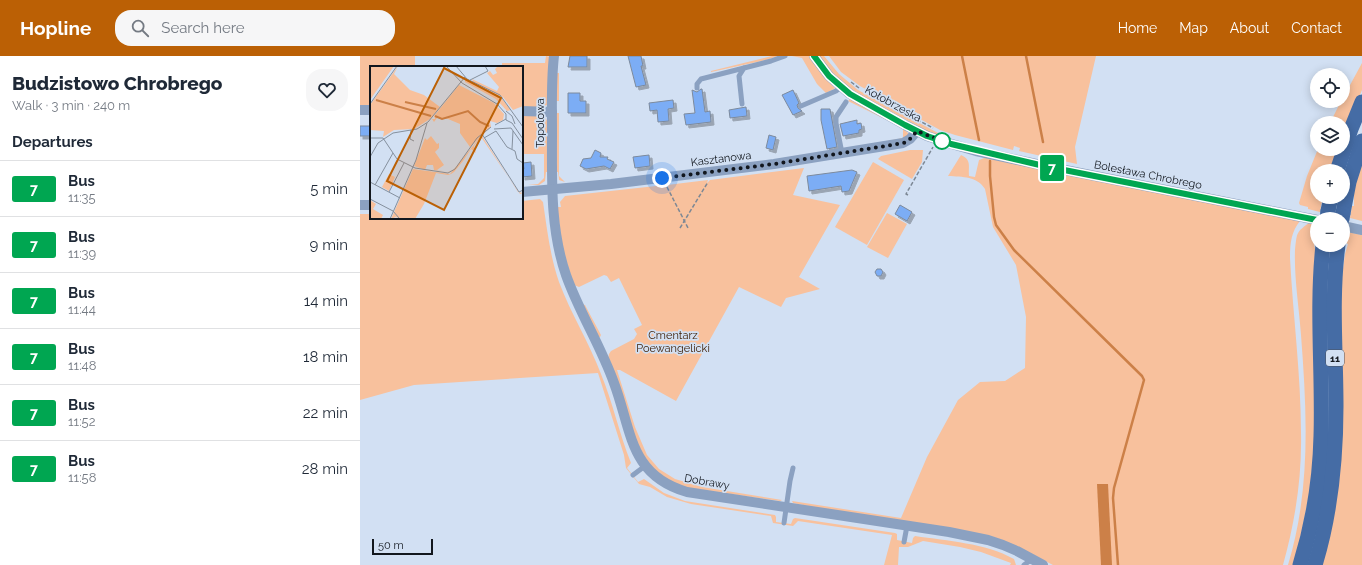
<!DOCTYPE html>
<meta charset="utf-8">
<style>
:root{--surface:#fff;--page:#f6f6f7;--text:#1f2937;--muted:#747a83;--line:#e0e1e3;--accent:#bb6005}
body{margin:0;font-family:Raleway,sans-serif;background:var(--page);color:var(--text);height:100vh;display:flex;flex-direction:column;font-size:15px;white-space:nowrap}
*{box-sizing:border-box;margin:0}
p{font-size:13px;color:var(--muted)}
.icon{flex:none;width:22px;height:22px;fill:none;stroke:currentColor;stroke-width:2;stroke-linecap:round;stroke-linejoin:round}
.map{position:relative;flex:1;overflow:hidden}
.panel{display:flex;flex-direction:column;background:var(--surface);width:360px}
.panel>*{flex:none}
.badge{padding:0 8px;border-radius:3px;font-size:14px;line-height:26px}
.tools{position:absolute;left:950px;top:12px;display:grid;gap:8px}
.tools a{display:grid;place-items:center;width:40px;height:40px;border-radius:50%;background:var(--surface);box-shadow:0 2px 10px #0003;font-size:20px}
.scale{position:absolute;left:12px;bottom:10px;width:61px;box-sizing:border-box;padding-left:4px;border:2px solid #12171e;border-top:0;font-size:11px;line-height:14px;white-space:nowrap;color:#12171e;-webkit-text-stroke:3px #d2e0f3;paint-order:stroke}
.you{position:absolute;width:20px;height:20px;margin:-10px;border:3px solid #fff;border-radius:50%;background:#1a73e8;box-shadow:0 0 0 6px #1a73e833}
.map>.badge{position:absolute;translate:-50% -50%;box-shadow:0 0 0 2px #fff}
h2{padding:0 12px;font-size:15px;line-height:36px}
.round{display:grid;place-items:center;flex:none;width:42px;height:42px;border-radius:16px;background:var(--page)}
.summary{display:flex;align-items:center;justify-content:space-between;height:68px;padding:0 12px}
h1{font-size:19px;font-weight:800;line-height:30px}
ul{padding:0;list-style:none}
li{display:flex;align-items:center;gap:12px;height:56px;padding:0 12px;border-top:1px solid var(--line)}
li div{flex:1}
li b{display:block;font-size:15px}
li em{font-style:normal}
li .badge{min-width:44px;font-weight:700;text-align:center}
header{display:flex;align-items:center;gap:24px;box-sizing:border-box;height:56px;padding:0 20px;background:var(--accent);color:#fff}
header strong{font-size:19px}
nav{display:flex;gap:22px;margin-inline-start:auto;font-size:14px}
.search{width:280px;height:36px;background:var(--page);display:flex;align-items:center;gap:10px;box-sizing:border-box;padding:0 14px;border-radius:16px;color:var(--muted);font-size:15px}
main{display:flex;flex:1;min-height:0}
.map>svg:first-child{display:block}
.green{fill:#f8c19d}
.water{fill:#cc8048}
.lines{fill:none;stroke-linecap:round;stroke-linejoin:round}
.stream{stroke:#cc8048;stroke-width:2.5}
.building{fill:#7badf5;stroke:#7d8a9c;filter:url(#shadow)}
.path{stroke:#7d8895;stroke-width:1.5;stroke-dasharray:4 2;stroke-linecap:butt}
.lane{stroke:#8ba1c1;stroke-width:5}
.street{stroke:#8ba1c1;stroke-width:10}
.primary{stroke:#456ca5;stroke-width:15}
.primary-bridge{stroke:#456ca5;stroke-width:15}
.line-casing{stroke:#fff;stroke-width:9}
.line{stroke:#00a651;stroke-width:6}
.walk{stroke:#12171e;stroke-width:4;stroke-dasharray:0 7.2}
.stop-dot{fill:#fff;stroke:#00a651;stroke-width:2}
.labels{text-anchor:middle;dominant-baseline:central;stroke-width:3.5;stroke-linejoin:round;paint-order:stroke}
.shield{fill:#d2e0f3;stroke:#4c535e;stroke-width:1}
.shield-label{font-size:10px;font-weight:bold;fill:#12171e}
.street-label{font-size:11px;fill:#12171e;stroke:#d2e0f3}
.park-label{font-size:11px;fill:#402108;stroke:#d2e0f3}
.inset-river{fill:none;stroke:#cc8048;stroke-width:2}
.inset-road{fill:none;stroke:#85909e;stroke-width:1}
.view{fill:#bb6005;fill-opacity:0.15;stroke:#bb6005;stroke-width:2}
.inset-edge{fill:none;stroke:#12171e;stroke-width:2}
</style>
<header>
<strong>Hopline</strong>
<div class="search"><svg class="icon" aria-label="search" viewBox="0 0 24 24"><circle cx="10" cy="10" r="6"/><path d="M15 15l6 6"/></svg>Search here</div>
<nav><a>Home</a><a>Map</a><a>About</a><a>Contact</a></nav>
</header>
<main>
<section class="panel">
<div class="summary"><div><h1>Budzistowo Chrobrego</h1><p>Walk · 3 min · 240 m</p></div><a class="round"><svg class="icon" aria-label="heart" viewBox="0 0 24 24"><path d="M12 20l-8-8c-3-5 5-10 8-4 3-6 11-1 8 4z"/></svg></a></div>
<h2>Departures</h2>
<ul>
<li><span class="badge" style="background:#00a651;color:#fff">7</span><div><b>Bus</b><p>11:35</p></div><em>5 min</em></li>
<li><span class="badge" style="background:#00a651;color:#fff">7</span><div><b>Bus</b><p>11:39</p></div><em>9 min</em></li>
<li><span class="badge" style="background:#00a651;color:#fff">7</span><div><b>Bus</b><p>11:44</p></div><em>14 min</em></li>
<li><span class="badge" style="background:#00a651;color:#fff">7</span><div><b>Bus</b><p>11:48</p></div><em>18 min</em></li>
<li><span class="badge" style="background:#00a651;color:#fff">7</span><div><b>Bus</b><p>11:52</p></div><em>22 min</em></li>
<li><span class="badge" style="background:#00a651;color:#fff">7</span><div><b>Bus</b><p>11:58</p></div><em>28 min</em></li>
</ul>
</section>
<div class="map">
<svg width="1002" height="509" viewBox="0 0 1002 509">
<defs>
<filter id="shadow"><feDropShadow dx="3" dy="3" stdDeviation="0" flood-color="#0004"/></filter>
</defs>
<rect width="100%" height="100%" fill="#d2e0f3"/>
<g class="green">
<path d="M0,0H55V11H11V50H0Z"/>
<path d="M186,0L190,1L187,49L182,51L162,52V11H142V7H185Z"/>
<path d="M412,0H418L406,4L351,16V15Z"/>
<path d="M432,0H450L466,23L475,32L474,33L466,37L457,28L442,2Z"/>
<path d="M459,0H464L479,18L498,34L578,77L577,79L569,76L501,40L476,22Z"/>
<path d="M469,0H736L715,91L717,108L659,95L660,92L654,90L653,94L595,79L580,74L500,30L481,16Z"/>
<path d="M1002,7V34L983,80V67H970L981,45H983V42Z"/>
<rect x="196" y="17" width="3" height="28"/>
<path d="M490,43H492L545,74L549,78L548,81L542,83L486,93L543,82V72L488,45Z"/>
<path d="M196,57H199V120L205,126L199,124L198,116H196Z"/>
<path d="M162,59C172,59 183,57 189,67L188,116H186L185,125L179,129H168L178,128L184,122V98H162Z"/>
<path d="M958,93H979L972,115H957V141H961L959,144L962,145L960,156L948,153V151L940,149L939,147L947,120Z"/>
<path d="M550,94H563L562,106L552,123L518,103L521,100Z"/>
<path d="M601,99C612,104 608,110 609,120L615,121L619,104L627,101L940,165C931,176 930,188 930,202C933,260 941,319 941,377C942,422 935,466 923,509H693L658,491L433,447L432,445L541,462L567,401L598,344L620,326L645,325L665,312L666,261L656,209L633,171L625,133C617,120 603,121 588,120Z"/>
<path d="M1002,101V165L990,162L992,150H994V139L991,138Z"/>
<path d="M513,106L544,124L507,189L475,171Z"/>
<path d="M444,112L433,139L480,149L439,221L460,233L426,242L421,251L379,231L316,345L260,314H257L275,371L287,399L299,413L315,423L342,431L422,444L420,445L329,432L310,426L294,414L279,393L248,303L249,298L251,295L274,283L277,278L274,273L282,269L259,222L251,226L247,220L244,219L219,231L214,229L203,195L197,151H201L200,146L205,140L305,129L306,131H308L307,129L348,124L347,127L350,124Z"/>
<path d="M180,143L183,146C187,173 190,200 199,226C211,258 229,286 241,318C253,347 259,377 271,407L267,412L278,426L284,423L304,437L325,445L415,459L416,461V466L431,468L433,463L435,462L535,477L537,478V484L552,487L553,482L555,480C588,485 625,487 654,503L656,509H650L651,507L621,496L600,491L563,485L548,491H539L538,509H524L532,479L438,465L433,470L413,467L411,460L331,448L307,441L290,431L279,428L266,412L264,399L238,317L54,329L0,344V158H11V162H162V145Z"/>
<path d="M527,157L547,168L528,202L507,191Z"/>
<path d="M949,167L957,168L955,182L953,183L955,193L954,414L935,509H928C951,433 947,357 941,279C939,251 934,222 935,194C937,177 936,176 949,167Z"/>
<path d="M988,176L1002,179V509H960L979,242L985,198L988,188L986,187Z"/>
<path d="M222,248L225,249L241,279L240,281L238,282Z"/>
</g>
<path class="water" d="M737,428H748L752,509H741Z"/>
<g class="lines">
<g class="stream">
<path d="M602,0L619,84"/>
<path d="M666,0L683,86"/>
<path d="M630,105V120L634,161L636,169L654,194L782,320L784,324L754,432L753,442L758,509"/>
</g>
</g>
<g class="building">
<path d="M210,0H227V11H208Z"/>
<path d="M268,0H281L283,10H281L286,29L276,31Z"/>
<path d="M341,33H342L345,56L350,55L351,66L326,69L324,58L335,57L332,34L337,36Z"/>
<path d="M433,34L439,47L437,49L438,52L442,55L433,59L422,39Z"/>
<path d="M208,37H220V45H226V57H208Z"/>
<path d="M313,44L314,52L308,53L309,65L298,66L297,54L290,55L289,47Z"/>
<path d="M386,51L387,60L370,62L369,54Z"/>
<path d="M461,53H470L477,91L467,93L461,64Z"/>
<path d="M497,64V68L501,67L502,73L499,74V77L483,80L480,68Z"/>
<rect x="0" y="70" width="11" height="10"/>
<path d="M409,79L416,81L413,94L406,92Z"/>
<path d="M235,94L241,97L240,101H248L247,103L254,106L250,113L244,110L226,113L220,110L223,103L231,102Z"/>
<path d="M289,99L290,110L275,112L273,101Z"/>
<path d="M171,106L172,120L162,121V114L164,113L163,107Z"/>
<path d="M492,114L497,116L489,135L482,136L481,130L449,135L447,120Z"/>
<path d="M540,149L552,156L547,165L535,158Z"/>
<path d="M517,213H521L523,216L521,220H517L515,216Z"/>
</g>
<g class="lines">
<g class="path">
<path d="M491,26L499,32"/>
<path d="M525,47L573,72"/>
<path d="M307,131L328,172"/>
<path d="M548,139L546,138L573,91"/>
<path d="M320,172L348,126"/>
</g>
<g class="lane">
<path d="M337,32V28L341,23L384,12"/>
<path d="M382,48L379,20L384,12L411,5L425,0"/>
<path d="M441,50L476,35L481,31"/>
<path d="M482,97L476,67V61L486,46"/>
<path d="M273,419L285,410"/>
<path d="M424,467L430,425L433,412"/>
<path d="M544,486L547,470"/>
<path d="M664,509L668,506L674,504"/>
</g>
<g class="street">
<path d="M194,0C191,25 192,51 192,76C192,124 190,173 206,219C219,256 241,290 254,327C272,375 269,419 327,436L589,476L628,484L643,489L657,495L683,509"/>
<path d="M454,0L469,20L490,38L545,69L567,80L585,86L616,95L695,112L957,164"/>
<path d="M0,54H11"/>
<path d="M162,55L192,56"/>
<path d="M162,136L251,128L414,108L543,87L550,83L557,75"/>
<path d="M0,149H11"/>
<path d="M983,170L1002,174"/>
</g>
<g class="primary">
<path d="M977,115L991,73L1002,46"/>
<path d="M968,155L971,141"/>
<path d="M983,157L989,126L1002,85"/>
<path d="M940,509C953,467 960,424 961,380C963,317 956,253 963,189"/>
<path d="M955,509C971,457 976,404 976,350C976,296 971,243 978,189"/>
</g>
<g class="primary-bridge">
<path d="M967,163L968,155"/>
<path d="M982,163L983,157"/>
</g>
</g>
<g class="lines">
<g class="line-casing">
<path id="line" d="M454,0L469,20L490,38L545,69L567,80L591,88L684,110L957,164"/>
</g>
<use href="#line" class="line"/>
<path class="walk" d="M302,122L414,108L544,87L550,83L557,75L582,85"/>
</g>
<circle class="stop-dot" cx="582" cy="85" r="8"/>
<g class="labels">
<rect class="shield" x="966" y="294" width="18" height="16" rx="3"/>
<g class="shield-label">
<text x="975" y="302">11</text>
</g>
<g class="street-label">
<text transform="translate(533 48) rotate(29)">Kołobrzeska</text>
<text transform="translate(180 67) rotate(-90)">Topolowa</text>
<text transform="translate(361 103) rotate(-7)">Kasztanowa</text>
<text transform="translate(788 119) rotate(11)">Bolesława Chrobrego</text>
<text transform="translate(347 426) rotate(10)">Dobrawy</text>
</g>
<g class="park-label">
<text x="313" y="279">Cmentarz<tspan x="313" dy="13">Poewangelicki</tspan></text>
</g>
</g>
<g transform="translate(10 10)">
<rect width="153" height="153" fill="#d2e0f3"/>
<path d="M0,0H24L0,34ZM28,0L24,8L40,24L54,29L70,41L60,53L44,63L24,64L13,71L14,65L0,64V39ZM128,0H153V40L143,44L133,31L103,16L102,13L127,25L129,21L117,7L120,5L123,9L127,7L125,3ZM95,13L129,29L141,44L137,45L126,33L95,16ZM89,19L124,37L134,48L133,54L127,57L120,55L121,61L100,81L90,67V58L78,53L67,52L64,56L62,53H65L64,50ZM61,70L67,78L69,77V82L65,86L74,99L67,104L78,106L84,103L79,106L64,104L63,99H57L55,104L44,100L55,72L57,74ZM111,70H112L148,126L153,127L150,128L111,71L104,80L106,87L101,83L93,95L84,106L81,108L78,109L66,107L54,138L45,153H29L26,151L21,153L43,103L80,108ZM19,108L25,111L19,125L12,121ZM0,134L6,138L3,143L13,149L11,153H0Z" fill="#f8c19d"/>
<path class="inset-river" d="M6,34L61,50M35,36L66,43M65,50L72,53L98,45L110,56L119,60"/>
<path class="inset-road" d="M76,0L92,17L127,38L136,48V54L142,57L153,73M86,0L97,13L130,29L153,61M100,14L118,5L115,0M0,38L27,0M136,45L142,50L145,58M125,59L136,53M124,63L141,62L153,79M41,64L40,73L44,75M112,68L149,126L153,124M0,72H13L27,93L45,102L78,107L85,103L107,72L121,61M114,72L126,65L137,81L145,85L147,93L153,97M142,83L143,65M0,91L8,77L23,67L47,63L58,56L95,11M0,116L30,132M5,119L23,87M19,126L34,97M0,133L23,145L29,152M20,153L46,94L57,57"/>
<path class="view" d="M74,2L131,32L74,144L17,115Z"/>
<rect width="153" height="153" class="inset-edge"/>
</g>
</svg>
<div class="tools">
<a><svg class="icon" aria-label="locate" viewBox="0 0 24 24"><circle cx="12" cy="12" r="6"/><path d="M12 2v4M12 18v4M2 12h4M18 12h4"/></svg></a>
<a><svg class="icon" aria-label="layers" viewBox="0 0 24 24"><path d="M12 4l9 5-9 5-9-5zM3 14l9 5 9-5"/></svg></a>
<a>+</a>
<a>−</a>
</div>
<div class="scale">50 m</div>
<div class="you" style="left:302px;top:122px"></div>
<b class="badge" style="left:692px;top:112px;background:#00a651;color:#fff">7</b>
</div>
</main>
